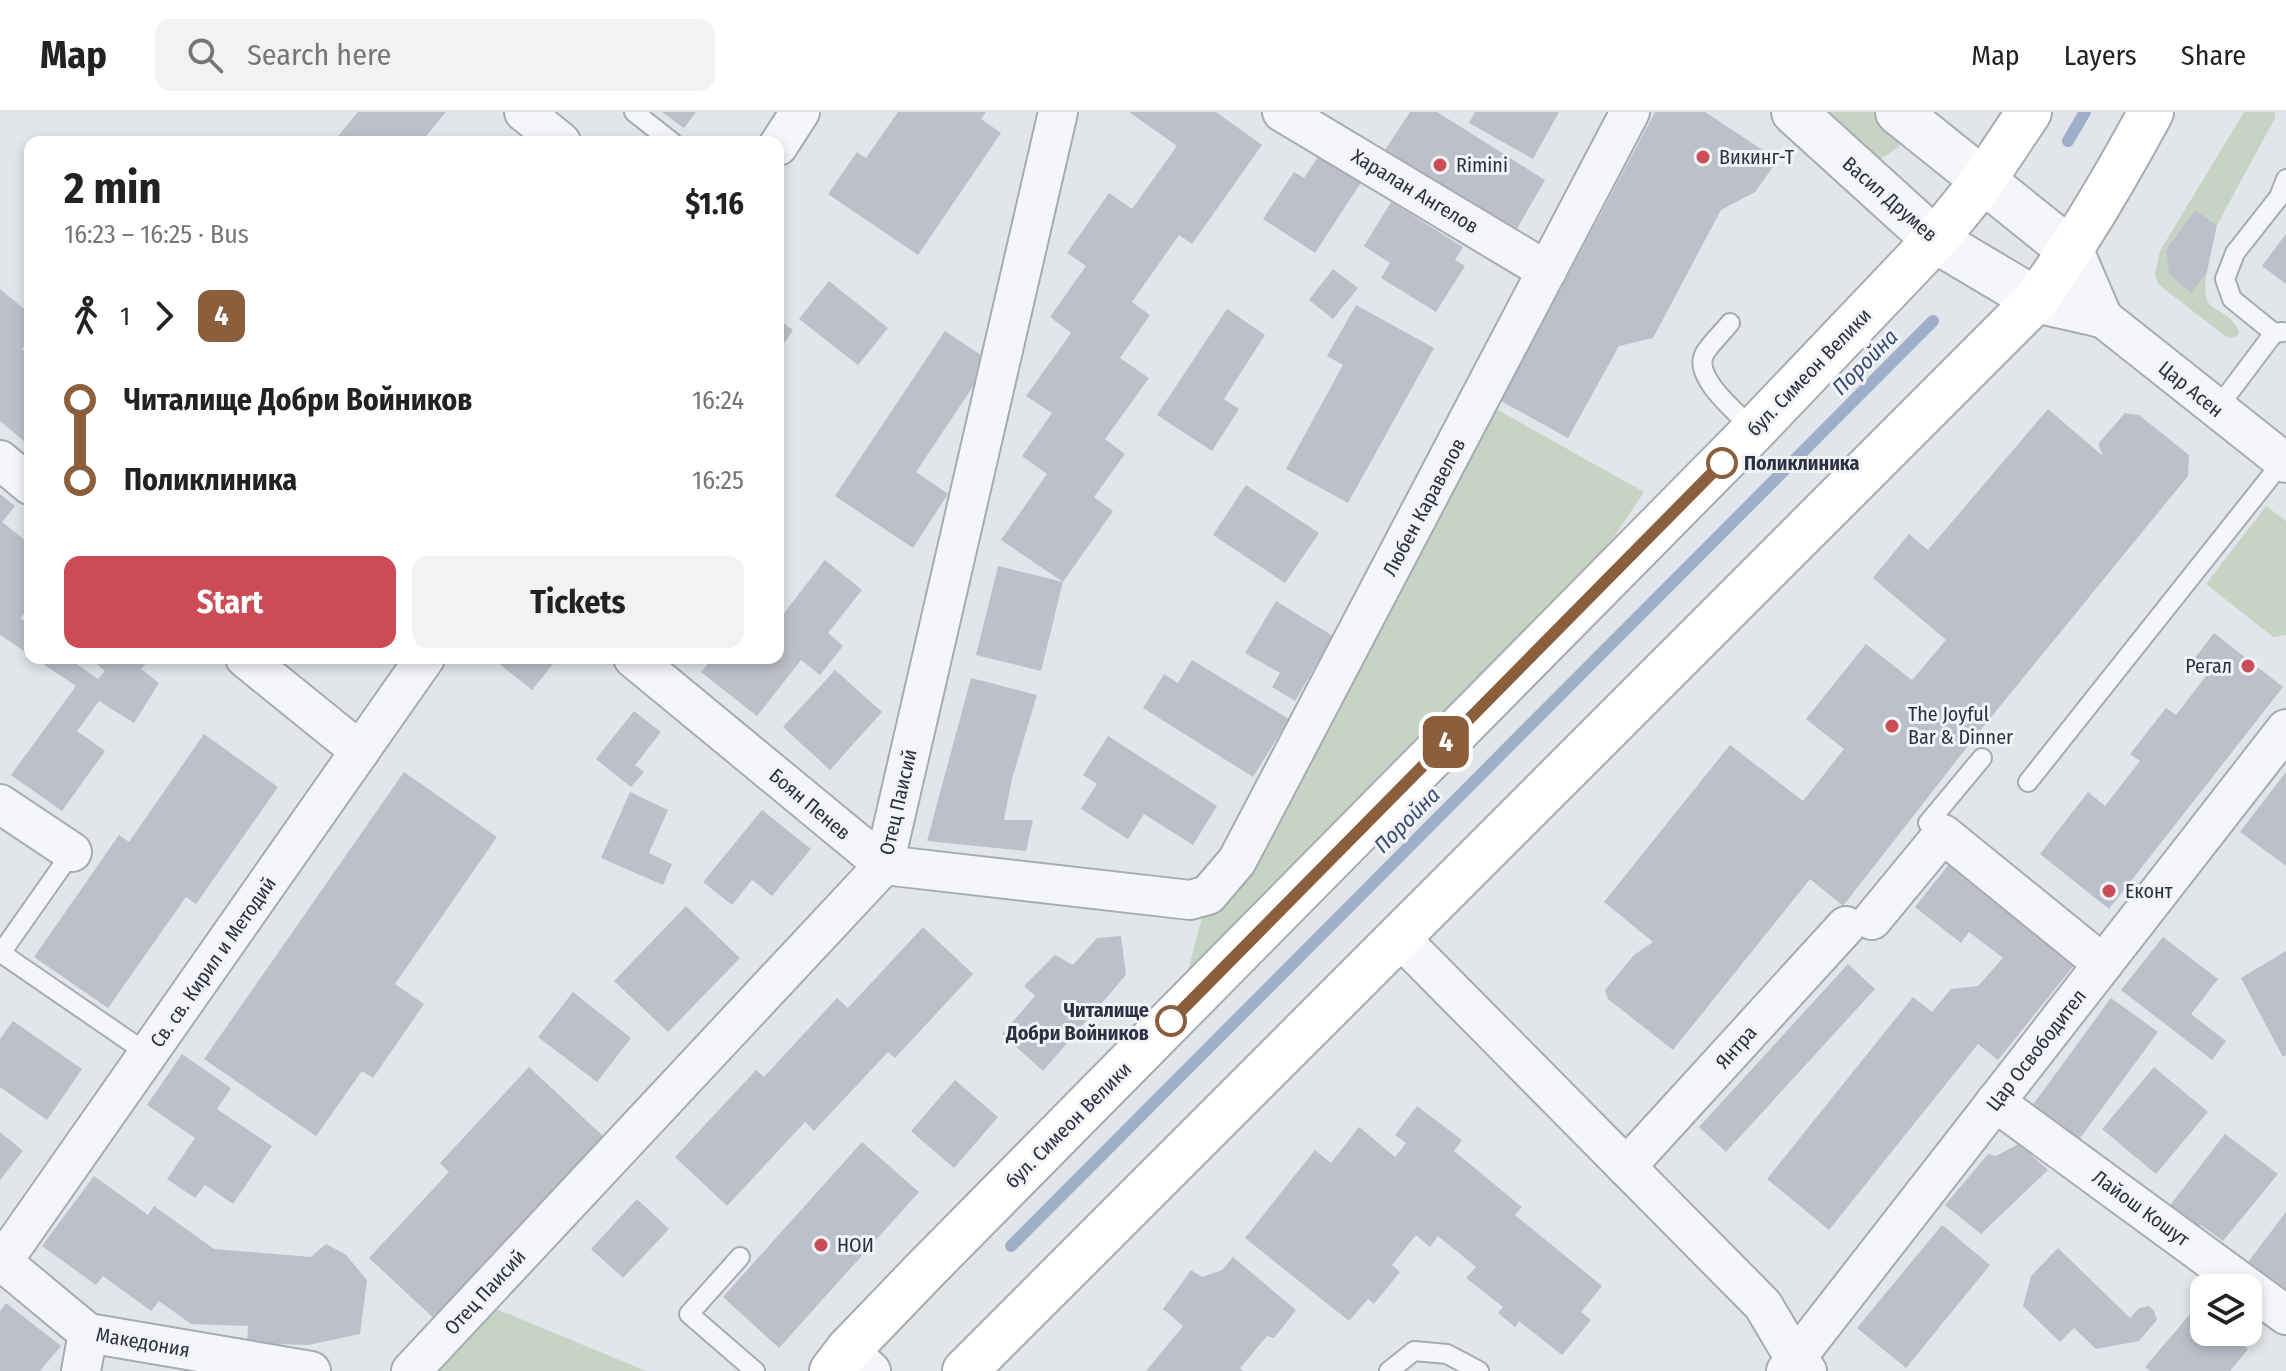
<!DOCTYPE html>
<meta charset="utf-8">
<style>
:root{--surface:#fff;--page:#f2f2f2;--text:#222;--muted:#767676;--line:#e0e0e0;--accent:#cb4c54}
body{margin:0;font-family:"Fira Sans Condensed",sans-serif;background:var(--page);color:var(--text);height:100vh;display:flex;flex-direction:column;font-size:30px;white-space:nowrap}
*{box-sizing:border-box;margin:0}
p{font-size:26px;color:var(--muted)}
.icon{flex:none;width:44px;height:44px;fill:none;stroke:currentColor;stroke-width:2;stroke-linecap:round;stroke-linejoin:round}
.map{position:relative;flex:1;overflow:hidden}
.drawer{position:absolute;left:24px;top:24px;width:760px;height:528px;display:flex;flex-direction:column;background:var(--surface);border-radius:16px;box-shadow:0 4px 12px #0003}
.drawer>*{flex:none}
.badge{padding:0 16px;border-radius:12px;font-size:28px;line-height:52px}
.buttons{position:absolute;left:2190px;top:1162px;display:grid;gap:16px}
.buttons a{display:grid;place-items:center;width:72px;height:72px;border-radius:16px;background:var(--surface);box-shadow:0 4px 12px #0003;font-size:40px}
.map>.badge{position:absolute;translate:-50% -50%;box-shadow:0 0 0 4px #fff}
.legs{display:flex;align-items:center;gap:12px;height:88px;padding:0 40px;font-size:26px}
.legs p{margin-inline-start:auto}
.overview{display:flex;align-items:center;justify-content:space-between;height:136px;padding:0 40px}
h1{font-size:44px;font-weight:700;line-height:60px}
.action{display:flex;gap:16px;margin-top:auto;padding:16px 40px}
.action a{flex:1;height:92px;border-radius:16px;background:var(--accent);color:#fff;font-size:32px;font-weight:700;line-height:92px;text-align:center}
.action a+a{background:var(--page);color:var(--text)}
ul{padding:0 40px;list-style:none}
li{display:flex;align-items:center;gap:28px;height:80px;font-size:30px}
li i{display:grid;place-items:center;width:12px;height:100%;margin:0 10px;background:currentColor}
li i::after{content:'';width:20px;height:20px;margin:-10px;border:6px solid;border-radius:50%;background:var(--surface)}
li p{margin-inline-start:auto}
li:first-child i{background:linear-gradient(#0000 50%,currentColor 0)}
li:last-child i{background:linear-gradient(currentColor 50%,#0000 0)}
header{display:flex;align-items:center;gap:48px;box-sizing:border-box;height:112px;padding:0 40px;background:var(--surface);border-bottom:2px solid var(--line)}
header strong{font-size:38px}
nav{display:flex;gap:44px;margin-inline-start:auto;font-size:28px}
.search{width:560px;height:72px;background:var(--page);display:flex;align-items:center;gap:20px;box-sizing:border-box;padding:0 28px;border-radius:16px;color:var(--muted);font-size:30px}
.map>svg:first-child{display:block}
.green{fill:#c6d4c4}
.lines{fill:none;stroke-linecap:round;stroke-linejoin:round}
.stream{stroke:#9fafc9;stroke-width:12}
.building{fill:#bdc0ca}
.service-casing{stroke:#a7abb4;stroke-width:22}
.minor-casing{stroke:#a7abb4;stroke-width:42}
.tertiary-casing{stroke:#a7abb4;stroke-width:48}
.secondary-casing{stroke:#a7abb4;stroke-width:48}
.service{stroke:#f5f6f9;stroke-width:18}
.minor{stroke:#f5f6f9;stroke-width:38}
.tertiary{stroke:#f5f6f9;stroke-width:44}
.secondary{stroke:#fff;stroke-width:44}
.line-1-casing{stroke:#fff;stroke-width:18}
.line-1{stroke:#8b5e3c;stroke-width:12}
.poi-dot{fill:#cb4c54;stroke:#f2f4f8;stroke-width:3}
.stop-1-dot{fill:#fff;stroke:#8b5e3c;stroke-width:4}
.labels{text-anchor:middle;dominant-baseline:central;stroke-width:6;stroke-linejoin:round;paint-order:stroke}
.poi-label{font-size:20px;fill:#2b3142;stroke:#f2f4f8;text-anchor:start}
.street-label{font-size:20px;fill:#2b3142;stroke:#f2f4f8}
.stop-label{font-size:20px;font-weight:bold;fill:#2b3142;stroke:#f2f4f8;text-anchor:start}
.water-label{font-size:22px;font-style:italic;fill:#364c75;stroke:#f2f4f8}
</style>
<header>
<strong>Map</strong>
<div class="search"><svg class="icon" aria-label="search" viewBox="0 0 24 24"><circle cx="10" cy="10" r="6"/><path d="M15 15l6 6"/></svg>Search here</div>
<nav><a>Map</a><a>Layers</a><a>Share</a></nav>
</header>
<div class="map">
<svg width="2286" height="1259" viewBox="0 0 2286 1259">
<rect width="100%" height="100%" fill="#e2e5ea"/>
<g class="green">
<path d="M1794,0H1898L1906,26L1897,36L1860,61Z"/>
<path d="M2244,0H2275V6L2217,113L2195,98L2166,138L2169,162L2191,180L2207,160C2198,207 2224,189 2239,219L2237,224L2232,226L2225,224L2158,172L2155,162L2160,139Z"/>
<path d="M1480,288L1644,380L1601,444L1186,866L1208,783Z"/>
<path d="M2266,394L2286,409V523L2273,525L2206,472Z"/>
<path d="M477,1189L646,1259H411Z"/>
</g>
<g class="lines">
<g class="stream">
<path d="M2068,29L2085,0"/>
<path d="M1011,1134L1933,209"/>
</g>
</g>
<g class="building">
<path d="M358,0H446L421,30H333Z"/>
<path d="M662,0H696L684,16Z"/>
<path d="M898,0H986L981,7L1001,21L918,143L828,82L857,40L866,46Z"/>
<path d="M1129,0H1216L1262,33L1192,132L1179,123L1132,190L1150,203L1120,246L1149,266L1105,327L1125,342L1094,385L1113,399L1063,470L1041,559L976,543L998,454L1063,470L1001,428L1047,362L1022,344L1052,301L1026,284L1071,221L1050,205L1086,154L1067,141L1109,81L1132,97L1177,34Z"/>
<path d="M1410,0H1437L1545,68L1511,127L1383,41Z"/>
<path d="M1475,0H1559L1533,47L1469,11Z"/>
<path d="M1655,0H1705L1778,48L1755,80L1721,98L1653,226L1619,234L1568,326L1501,289Z"/>
<path d="M1320,42L1362,69L1315,141L1263,107L1294,60L1304,66Z"/>
<path d="M1391,90L1463,135L1455,148L1465,154L1436,200L1381,166L1390,151L1364,134Z"/>
<path d="M2195,98L2217,113L2207,160L2191,181L2169,162L2166,138Z"/>
<path d="M2286,122V172L2262,154Z"/>
<path d="M1333,157L1358,176L1333,207L1309,188Z"/>
<path d="M829,169L888,216L858,253L799,207Z"/>
<path d="M0,177L30,202V227L22,237L30,244V334L0,309Z"/>
<path d="M1356,193L1434,236L1348,391L1286,357L1343,253L1327,244Z"/>
<path d="M1227,197L1265,223L1224,287L1239,297L1212,339L1157,303Z"/>
<path d="M778,207L793,218L778,240Z"/>
<path d="M945,219L990,249L916,360L948,382L913,436L835,384Z"/>
<path d="M2048,297L2103,344L2098,332L2125,301L2139,303L2189,343L2188,364L1978,621L1843,794L1810,767L1673,938L1608,887L1605,878L1634,843L1653,830L1604,790L1730,633L1803,689L1844,637L1806,607L1866,532L1912,568L1946,528L1873,466L1909,422L1928,438Z"/>
<path d="M1246,373L1319,421L1285,471L1213,423Z"/>
<path d="M0,382L15,394L2,410L30,432V468L24,476L30,480V493L20,507L30,511V543L0,523Z"/>
<path d="M825,448L862,478L828,521L843,534L820,563L801,548L757,604L701,560L713,546H778V509Z"/>
<path d="M1276,489L1333,524L1295,589L1272,575L1280,561L1245,541Z"/>
<path d="M2214,521L2283,575L2109,797L2040,742L2088,680L2105,694L2140,649L2130,642L2166,596L2176,603L2206,564L2191,551Z"/>
<path d="M34,546H68L98,567L105,559L90,546H151L141,557L159,571L134,611L99,589L77,619L105,639L62,699L11,663L76,574Z"/>
<path d="M492,546H558L532,578Z"/>
<path d="M1192,548L1289,607L1253,665L1143,596L1164,562L1178,571Z"/>
<path d="M835,558L882,600L830,658L783,615Z"/>
<path d="M971,566L1037,583L1012,667L1004,708H1033L1026,739L927,729Z"/>
<path d="M634,599L661,620L635,653L644,660L631,675L596,647Z"/>
<path d="M204,622L278,675L196,792L186,785L108,896L34,845L119,723L129,730Z"/>
<path d="M1108,624L1217,694L1193,733L1144,702L1128,727L1081,697L1097,672L1083,663Z"/>
<path d="M404,660L497,725L395,872L424,892L373,966L362,959L316,1024L204,947Z"/>
<path d="M2286,660V754L2240,720Z"/>
<path d="M630,680L668,698L649,741L672,752L663,773L601,746Z"/>
<path d="M762,698L811,737L772,784L752,768L732,793L703,770Z"/>
<path d="M1950,751L2075,852L1998,948L1978,932L1829,1118L1767,1067L1913,885L1932,900L1951,877L1978,874L2003,846L1969,820L1961,831L1915,795Z"/>
<path d="M686,794L740,846L668,920L614,869Z"/>
<path d="M923,815L973,862L895,946L888,940L814,1019L805,1010L727,1094L675,1045L756,958L764,965L837,886L848,896Z"/>
<path d="M1121,824L1126,863L1043,959L1002,922L1035,884L1024,874L1055,843L1073,853L1097,826Z"/>
<path d="M2163,825L2218,867L2191,902L2226,929L2212,948L2121,878Z"/>
<path d="M2286,839V943L2283,945L2241,866Z"/>
<path d="M1848,852L1875,877L1726,1040L1699,1015Z"/>
<path d="M573,880L631,926L597,970L538,925Z"/>
<path d="M2111,886L2158,920L2078,1029L2032,994Z"/>
<path d="M13,909L82,957L47,1008L0,975V927Z"/>
<path d="M182,942L231,976L217,997L272,1034L233,1092L205,1073L195,1086L167,1067L195,1026L147,993Z"/>
<path d="M529,955L603,1024L528,1104L536,1112L441,1213L369,1146L449,1060L440,1051Z"/>
<path d="M2154,955L2208,1000L2156,1062L2102,1017Z"/>
<path d="M955,968L998,1005L954,1056L911,1019Z"/>
<path d="M1417,994L1462,1028L1454,1039L1522,1095L1515,1103L1602,1174L1581,1200L1591,1208L1562,1243L1519,1209L1515,1215L1498,1201L1503,1195L1466,1166L1476,1155L1438,1124L1430,1135L1416,1123L1392,1153L1400,1160L1374,1192L1368,1187L1349,1209L1245,1126L1315,1038L1331,1051L1359,1015L1395,1045L1406,1031L1395,1023Z"/>
<path d="M0,1020L23,1039L0,1068Z"/>
<path d="M2225,1022L2278,1062L2223,1129L2201,1113L2195,1118L2168,1096Z"/>
<path d="M862,1030L919,1080L779,1236L723,1185Z"/>
<path d="M2019,1032L2048,1058L1981,1122L1945,1093L1988,1042L1996,1044Z"/>
<path d="M94,1064L148,1103L154,1094L214,1137L311,1145L326,1132L345,1142L367,1168L360,1222L308,1233L247,1231L248,1214L191,1212L159,1189L151,1199L103,1164L96,1173L42,1134Z"/>
<path d="M637,1087L669,1117L623,1166L591,1137Z"/>
<path d="M2286,1100V1180L2248,1150Z"/>
<path d="M1942,1113L1990,1153L1906,1256L1857,1216Z"/>
<path d="M2058,1136L2130,1206L2139,1196L2149,1194L2154,1199L2157,1208L2139,1229L2096,1237L2074,1216L2060,1230L2023,1194L2031,1164Z"/>
<path d="M1233,1145L1296,1198L1274,1226L1267,1224L1240,1256L1243,1259H1146L1183,1214L1163,1197L1191,1158L1202,1165L1222,1158Z"/>
<path d="M6,1191L61,1234L40,1259H0V1199Z"/>
<path d="M2197,1194L2204,1200V1220H2228L2248,1237L2230,1259H2150L2145,1255Z"/>
</g>
<g class="lines">
<g class="service-casing">
<g id="service">
<path d="M634,0L672,30"/>
<path d="M1730,211C1722,221 1711,231 1705,241C1691,265 1739,302 1754,318"/>
<path d="M2274,221L2232,187L2225,167L2235,141L2279,85L2286,67"/>
<path d="M2216,298L2274,221L2283,220"/>
<path d="M2028,670L2283,349"/>
<path d="M1943,722L1928,711L1982,646"/>
<path d="M72,740L1,841L148,942"/>
<path d="M740,1145L689,1202L755,1259"/>
<path d="M1389,1259L1414,1239L1447,1242L1479,1259"/>
</g>
</g>
<g class="minor-casing">
<g id="minor">
<path d="M524,0L561,30"/>
<path d="M1282,0L1547,159"/>
<path d="M778,34L800,0"/>
<path d="M2098,202L2286,351"/>
<path d="M0,348L30,373"/>
<path d="M245,546L360,639"/>
<path d="M633,546L884,753L1190,788L1208,783L1237,749L1630,0"/>
<path d="M0,692L72,740"/>
<path d="M1872,808L1943,722L2103,852"/>
<path d="M1400,826L1763,1193L1795,1247L1807,1259"/>
<path d="M1995,990L2286,1203"/>
<path d="M1626,1055L1846,814"/>
<path d="M0,1148L88,1221L311,1259"/>
<path d="M0,1153L425,546"/>
<path d="M848,1238L871,1259"/>
<path d="M81,1259L88,1221"/>
<path d="M411,1259L884,753L1058,0"/>
<path d="M1786,1259L2286,617"/>
</g>
</g>
<g class="tertiary-casing">
<g id="tertiary">
<path d="M1794,0L1935,128L2036,188L2098,202"/>
<path d="M1898,0L2071,139L2098,202"/>
</g>
</g>
<g class="secondary-casing">
<g id="secondary">
<path d="M832,1259L848,1238L924,1159L1754,318L1935,128L1983,69L2029,0"/>
<path d="M965,1259L2036,188C2079,128 2116,65 2151,0"/>
</g>
</g>
<use href="#service" class="service"/>
<use href="#minor" class="minor"/>
<use href="#tertiary" class="tertiary"/>
<use href="#secondary" class="secondary"/>
</g>
<g class="lines">
<g class="line-1-casing">
<path id="line-1" d="M1171,909L1722,351"/>
</g>
<use href="#line-1" class="line-1"/>
</g>
<g class="poi-dot">
<circle cx="1703" cy="45" r="8"/>
<circle cx="1440" cy="53" r="8"/>
<circle cx="2248" cy="554" r="8"/>
<circle cx="1892" cy="614" r="8"/>
<circle cx="2109" cy="779" r="8"/>
<circle cx="821" cy="1133" r="8"/>
</g>
<g class="stop-1-dot">
<circle cx="1722" cy="351" r="14"/>
<circle cx="1171" cy="909" r="14"/>
</g>
<g class="labels">
<g class="poi-label">
<text x="1719" y="45">Викинг-Т</text>
<text x="1456" y="53">Rimini</text>
<text x="2232" y="554" text-anchor="end">Регал</text>
<text x="1908" y="602">The Joyful<tspan x="1908" dy="23">Bar &amp; Dinner</tspan></text>
<text x="2125" y="779">Еконт</text>
<text x="837" y="1133">НОИ</text>
</g>
<g class="street-label">
<text transform="translate(1415 79) rotate(31)">Харалан Ангелов</text>
<text transform="translate(1890 87) rotate(41)">Васил Друмев</text>
<text transform="translate(1809 260) rotate(-46)">бул. Симеон Велики</text>
<text transform="translate(2191 277) rotate(39)">Цар Асен</text>
<text transform="translate(1424 395) rotate(-62)">Любен Каравелов</text>
<text transform="translate(898 690) rotate(-77)">Отец Паисий</text>
<text transform="translate(810 692) rotate(40)">Боян Пенев</text>
<text transform="translate(213 850) rotate(-55)">Св. св. Кирил и Методий</text>
<text transform="translate(1736 935) rotate(-48)">Янтра</text>
<text transform="translate(2036 938) rotate(-52)">Цар Освободител</text>
<text transform="translate(1068 1013) rotate(-45)">бул. Симеон Велики</text>
<text transform="translate(2141 1096) rotate(36)">Лайош Кошут</text>
<text transform="translate(485 1180) rotate(-47)">Отец Паисий</text>
<text transform="translate(143 1230) rotate(10)">Македония</text>
</g>
<g class="stop-label">
<text x="1744" y="351">Поликлиника</text>
<text x="1149" y="898" text-anchor="end">Читалище<tspan x="1149" dy="23">Добри Войников</tspan></text>
</g>
<g class="water-label">
<text transform="translate(1865 250) rotate(-45)">Поройна</text>
<text transform="translate(1407 708) rotate(-45)">Поройна</text>
</g>
</g>
</svg>
<div class="buttons">
<a><svg class="icon" aria-label="layers" viewBox="0 0 24 24"><path d="M12 4l9 5-9 5-9-5zM3 14l9 5 9-5"/></svg></a>
</div>
<b class="badge" style="left:1446px;top:630px;background:#8b5e3c;color:#fff">4</b>
<section class="drawer">
<div class="overview"><div><h1>2 min</h1><p>16:23 – 16:25 · Bus</p></div><b>$1.16</b></div>
<div class="legs"><svg class="icon" aria-label="walk" viewBox="0 0 24 24"><circle cx="13" cy="4" r="2"/><path d="M13 8l-2 6 4 7M11 14l-3 7M7 12l3-4h3l4 4"/></svg>1<svg class="icon" aria-label="forward" viewBox="0 0 24 24"><path d="M9 5l7 7-7 7"/></svg><b class="badge" style="background:#8b5e3c;color:#fff">4</b></div>
<ul>
<li><i style="color:#8b5e3c"></i><b>Читалище Добри Войников</b><p>16:24</p></li>
<li><i style="color:#8b5e3c"></i><b>Поликлиника</b><p>16:25</p></li>
</ul>
<div class="action"><a>Start</a><a>Tickets</a></div>
</section>
</div>
